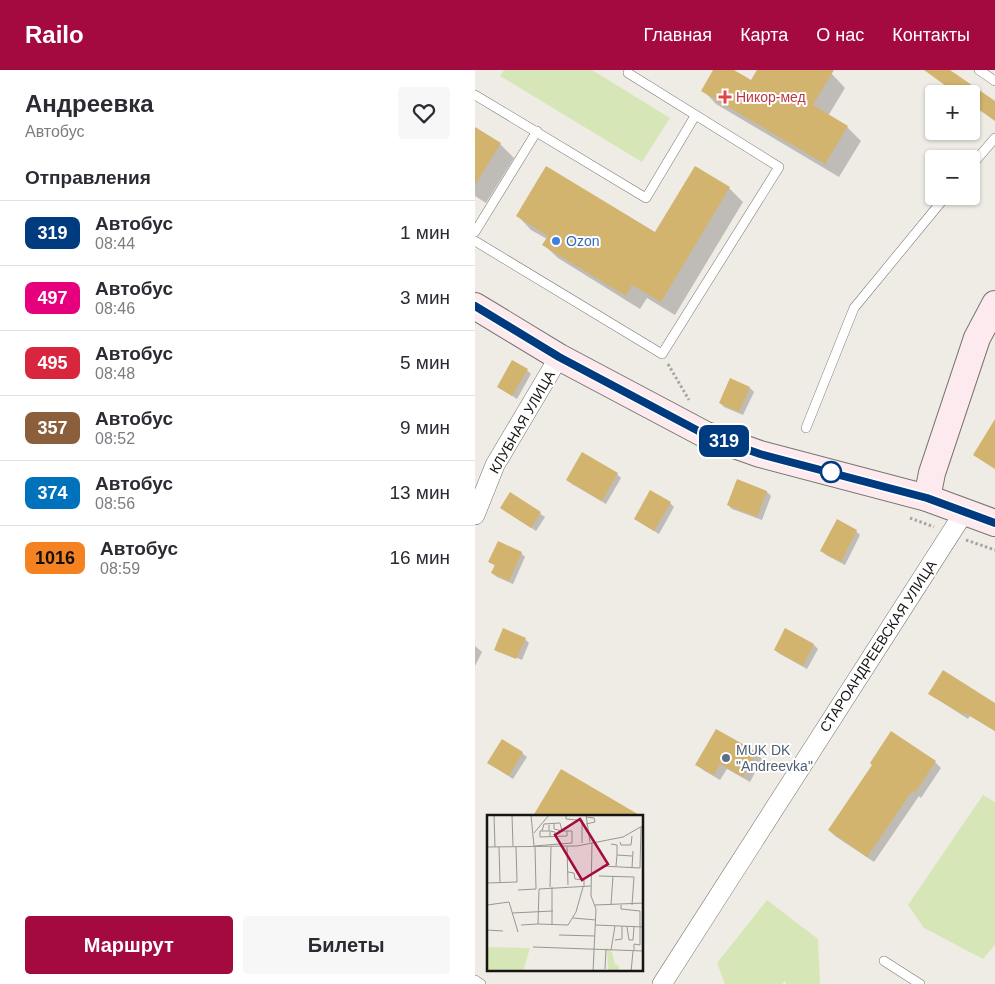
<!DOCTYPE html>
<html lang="ru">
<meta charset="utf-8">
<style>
:root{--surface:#fff;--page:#f7f7f7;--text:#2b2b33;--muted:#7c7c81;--line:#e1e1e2;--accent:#a40a40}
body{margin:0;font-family:Helvetica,sans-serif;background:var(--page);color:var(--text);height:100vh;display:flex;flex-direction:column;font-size:19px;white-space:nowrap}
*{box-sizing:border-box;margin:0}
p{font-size:16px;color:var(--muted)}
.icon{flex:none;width:28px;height:28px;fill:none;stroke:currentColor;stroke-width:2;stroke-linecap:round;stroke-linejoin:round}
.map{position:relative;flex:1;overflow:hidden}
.drawer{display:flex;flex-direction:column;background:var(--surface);width:475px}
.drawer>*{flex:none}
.badge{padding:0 10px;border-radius:8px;font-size:18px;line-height:32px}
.buttons{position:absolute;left:450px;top:15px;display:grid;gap:10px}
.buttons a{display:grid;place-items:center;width:55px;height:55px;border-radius:5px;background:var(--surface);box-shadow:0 1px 4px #0004;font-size:25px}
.map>.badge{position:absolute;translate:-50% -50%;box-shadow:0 0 0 2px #fff}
h2{padding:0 25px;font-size:19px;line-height:45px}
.round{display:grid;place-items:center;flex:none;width:52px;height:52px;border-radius:5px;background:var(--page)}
.overview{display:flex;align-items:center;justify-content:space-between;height:85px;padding:0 25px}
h1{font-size:24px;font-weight:600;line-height:38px}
.action{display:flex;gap:10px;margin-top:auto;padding:10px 25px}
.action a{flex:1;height:58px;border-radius:5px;background:var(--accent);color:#fff;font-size:20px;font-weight:600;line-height:58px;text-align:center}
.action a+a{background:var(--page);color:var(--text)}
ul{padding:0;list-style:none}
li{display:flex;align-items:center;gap:15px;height:65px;padding:0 25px;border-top:1px solid var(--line)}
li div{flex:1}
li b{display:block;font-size:19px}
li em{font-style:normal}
li .badge{min-width:55px;font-weight:700;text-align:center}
header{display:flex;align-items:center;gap:30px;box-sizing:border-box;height:70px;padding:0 25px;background:var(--accent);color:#fff}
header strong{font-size:24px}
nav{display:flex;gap:28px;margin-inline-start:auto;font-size:18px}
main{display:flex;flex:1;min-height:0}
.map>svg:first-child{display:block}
.green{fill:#d7e6b7}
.shadow{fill:#0003}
.building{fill:#d2b46f}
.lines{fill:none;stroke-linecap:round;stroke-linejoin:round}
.lane-casing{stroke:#787670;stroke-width:10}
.street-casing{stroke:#787670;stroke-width:20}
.secondary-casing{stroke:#787670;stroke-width:28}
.path{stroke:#a7a5a0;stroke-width:3;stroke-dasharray:2.5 2.5;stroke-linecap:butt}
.lane{stroke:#fff;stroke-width:9}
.street{stroke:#fff;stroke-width:19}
.secondary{stroke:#fdeaef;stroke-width:26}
.line-casing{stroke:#fff;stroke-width:11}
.line{stroke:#003b80;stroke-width:8}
.health-dot{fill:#e0444e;stroke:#fff;stroke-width:2}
.shop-dot{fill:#3f7fe0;stroke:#fff;stroke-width:2}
.stop-dot{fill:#fff;stroke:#003b80;stroke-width:2.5}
.service-dot{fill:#5c6f8a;stroke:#fff;stroke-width:2}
.labels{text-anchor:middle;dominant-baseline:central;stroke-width:4;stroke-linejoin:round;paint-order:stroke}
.health-label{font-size:14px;fill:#be3a42;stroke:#fff;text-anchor:start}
.shop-label{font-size:14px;fill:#366cbe;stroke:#fff;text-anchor:start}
.street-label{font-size:14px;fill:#161513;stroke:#fff}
.service-label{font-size:14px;fill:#4e5e75;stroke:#fff;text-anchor:start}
.inset-road{fill:none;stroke:#989692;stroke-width:1}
.view{fill:#a40a40;fill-opacity:0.15;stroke:#a40a40;stroke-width:2.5}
.inset-edge{fill:none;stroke:#161513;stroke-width:2.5}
</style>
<header>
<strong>Railo</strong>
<nav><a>Главная</a><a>Карта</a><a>О нас</a><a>Контакты</a></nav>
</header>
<main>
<section class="drawer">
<div class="overview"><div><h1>Андреевка</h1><p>Автобус</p></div><a class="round"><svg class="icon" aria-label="heart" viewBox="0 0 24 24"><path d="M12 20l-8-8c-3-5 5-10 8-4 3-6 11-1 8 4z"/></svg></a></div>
<h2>Отправления</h2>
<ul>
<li><span class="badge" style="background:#003b80;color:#fff">319</span><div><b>Автобус</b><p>08:44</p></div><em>1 мин</em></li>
<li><span class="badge" style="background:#e6007e;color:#fff">497</span><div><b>Автобус</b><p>08:46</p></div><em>3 мин</em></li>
<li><span class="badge" style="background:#d7263d;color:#fff">495</span><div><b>Автобус</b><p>08:48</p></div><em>5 мин</em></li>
<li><span class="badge" style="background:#8b5e3c;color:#fff">357</span><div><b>Автобус</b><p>08:52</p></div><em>9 мин</em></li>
<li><span class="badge" style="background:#0072bc;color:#fff">374</span><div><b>Автобус</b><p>08:56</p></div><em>13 мин</em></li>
<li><span class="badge" style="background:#f58220;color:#111">1016</span><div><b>Автобус</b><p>08:59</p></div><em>16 мин</em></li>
</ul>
<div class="action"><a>Маршрут</a><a>Билеты</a></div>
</section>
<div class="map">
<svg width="520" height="914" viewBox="0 0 520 914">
<rect width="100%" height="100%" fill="#efece6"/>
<g class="green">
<path d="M29,0H117L195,48L167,92L25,6Z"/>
<path d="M508,725L520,732V875L508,889L449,858L433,835Z"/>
<path d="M292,830L343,869L345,914H311L310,911L307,914H250L242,893Z"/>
</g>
<g class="shadow">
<path d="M240,0H257L276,12L283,0H350L357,4L370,18L353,46L372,57L386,71L364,107L241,34L228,20Z"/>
<path d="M0,58L25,74L39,88L11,133L0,126Z"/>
<path d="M254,118L268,132L200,245L172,228L165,239L83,188L69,175L72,169L56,160L43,146L180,164Z"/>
<path d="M52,300L56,304L42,329L23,317Z"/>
<path d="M275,318L279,322L268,345L249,337L245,333Z"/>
<path d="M142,404L146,408L131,434L97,414L92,410Z"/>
<path d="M262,411L292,422L296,426L287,450L257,439L253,435Z"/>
<path d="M36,424L70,447L61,461L27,438Z"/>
<path d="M195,433L199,437L184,464L160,449Z"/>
<path d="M381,461L385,465L370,495L351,485L347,481Z"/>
<path d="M46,483L50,487L38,514L22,507L17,503L20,496L15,492Z"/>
<path d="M50,569L54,573L47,590L24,580V583L20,579Z"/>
<path d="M339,575L343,579L332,599L305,584L300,580Z"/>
<path d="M0,576L7,582L0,596Z"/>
<path d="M459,627L520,634V661L495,646L493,649Z"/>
<path d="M47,683L52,687L38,709L14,693Z"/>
<path d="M281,683L287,689L275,712L252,699L245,710L228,700L222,694Z"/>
<path d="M460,692L466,698L446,728L444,726L399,792L360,766L354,760Z"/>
<path d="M87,700L158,745V746H59Z"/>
</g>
<g class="building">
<path d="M238,0H259L276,10L282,0H359L338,35L373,56L350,94L226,21Z"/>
<path d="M449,0H475L520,31V51L496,34V24H482Z"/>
<path d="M0,57L26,73L0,115Z"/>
<path d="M71,96L180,162L220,96L255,117L186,232L157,215L151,226L67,175L73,166L41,146Z"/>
<path d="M37,290L53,299L37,326L22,317Z"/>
<path d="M255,308L275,317L264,342L244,333Z"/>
<path d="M520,349V399L498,385Z"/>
<path d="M107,382L143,403L127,431L91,410Z"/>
<path d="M262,409L292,421L282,447L252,435Z"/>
<path d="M175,420L196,432L179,461L159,449Z"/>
<path d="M35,422L66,442L56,458L25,438Z"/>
<path d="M362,449L382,460L366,492L345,481Z"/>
<path d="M23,471L47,482L34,511L16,503L20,495L13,492Z"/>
<path d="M28,558L51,568L41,589L19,580Z"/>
<path d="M310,558L339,574L328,596L299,580Z"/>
<path d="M468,600L520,633V661L490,643L489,645L453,624Z"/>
<path d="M241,659L282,682L268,707L245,694L239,705L220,695Z"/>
<path d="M416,661L461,691L440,723L437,721L392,787L353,760L397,695L395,693Z"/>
<path d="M27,669L48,682L34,706L12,693Z"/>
<path d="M86,699L166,746H58Z"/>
</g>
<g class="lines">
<g class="lane-casing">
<g id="lane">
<path d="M504,0L520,11"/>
<path d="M0,25L171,128L220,46"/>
<path d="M496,96L520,68"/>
<path d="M0,162L62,61"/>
<path d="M0,171L187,284L304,97L153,3"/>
<path d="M331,358L379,238L471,126"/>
<path d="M409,891L445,914"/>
<path d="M0,910L6,914"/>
</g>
</g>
<g class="street-casing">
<g id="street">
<path d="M0,445L20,395L84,287"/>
<path d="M187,914L490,441"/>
</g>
</g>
<g class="secondary-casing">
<g id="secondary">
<path d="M0,236L84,287L231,365L285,384L452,428L520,453"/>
<path d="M452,428L457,403L502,268L520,234"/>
</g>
</g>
<g class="path">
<path d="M193,294L214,330"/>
<path d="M435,448L459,457"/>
<path d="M491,470L520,480"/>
</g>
<use href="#lane" class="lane"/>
<use href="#street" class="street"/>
<use href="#secondary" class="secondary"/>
</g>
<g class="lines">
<g class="line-casing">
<path id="line" d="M0,236L84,287L231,365L285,384L452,428L520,453"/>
</g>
<use href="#line" class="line"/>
</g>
<path class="health-dot" d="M247.5 19.5h5v5h5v5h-5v5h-5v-5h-5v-5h5z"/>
<circle class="shop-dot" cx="81" cy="171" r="5"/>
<circle class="stop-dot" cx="356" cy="402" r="10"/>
<circle class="service-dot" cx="251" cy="688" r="5"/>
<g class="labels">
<g class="health-label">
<text x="261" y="27">Никор-мед</text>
</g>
<g class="shop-label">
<text x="91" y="171">Ozon</text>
</g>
<g class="street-label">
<text transform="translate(47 352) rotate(-60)">КЛУБНАЯ УЛИЦА</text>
<text transform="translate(403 576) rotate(-57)">СТАРОАНДРЕЕВСКАЯ УЛИЦА</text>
</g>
<g class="service-label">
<text x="261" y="680">MUK DK<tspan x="261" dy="16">"Andreevka"</tspan></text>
</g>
</g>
<g transform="translate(12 745)">
<rect width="156" height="156" fill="#efece6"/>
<path d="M0,132L43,133L36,156H0ZM120,133L125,137L128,149L132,151V156L121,155Z" fill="#d7e6b7"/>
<path class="inset-road" d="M7,0L8,32M25,0L26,31M44,0L47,31M79,0V4L90,5M99,0L103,27M99,2L107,3L108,7L99,9M62,10V16H53V22L80,21V16M55,16L57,9L73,8L75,16L67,14V9M47,18L62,0M63,22V16L68,17V21M105,27L104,81L109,94L106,157M133,27L134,30H144L145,21M95,28V5M124,29L130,30V40M47,31L85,28V16H75M0,32L90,31L136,22L157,10M12,32L13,68M48,32L49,74M80,32L81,70M115,51L153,53L154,12M129,51L130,40L145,41M145,53L146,36M81,57L87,58L88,64L97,65V72M112,61L147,62L145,90M0,68L30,67L29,32M63,72L64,32M96,72L89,97L81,110L51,109L52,74L104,71M31,75L49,74M0,90L22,87L31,117M108,90L157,88M124,90L126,61M134,90V94L153,96V130L147,129V135M25,98L66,96M86,103L109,105M34,110L51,109M65,110V72M108,110L157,112M140,112L142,125H146L147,112M0,115L16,116M72,120L108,121M128,125L135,124V111M46,132L157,136M124,135L128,111M118,154L119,134M144,157L146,136"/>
<path class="view" d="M93,4L121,49L95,65L68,20Z"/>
<rect width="156" height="156" class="inset-edge"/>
</g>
</svg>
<div class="buttons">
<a>+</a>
<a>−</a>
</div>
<b class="badge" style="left:249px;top:371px;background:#003b80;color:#fff">319</b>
</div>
</main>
